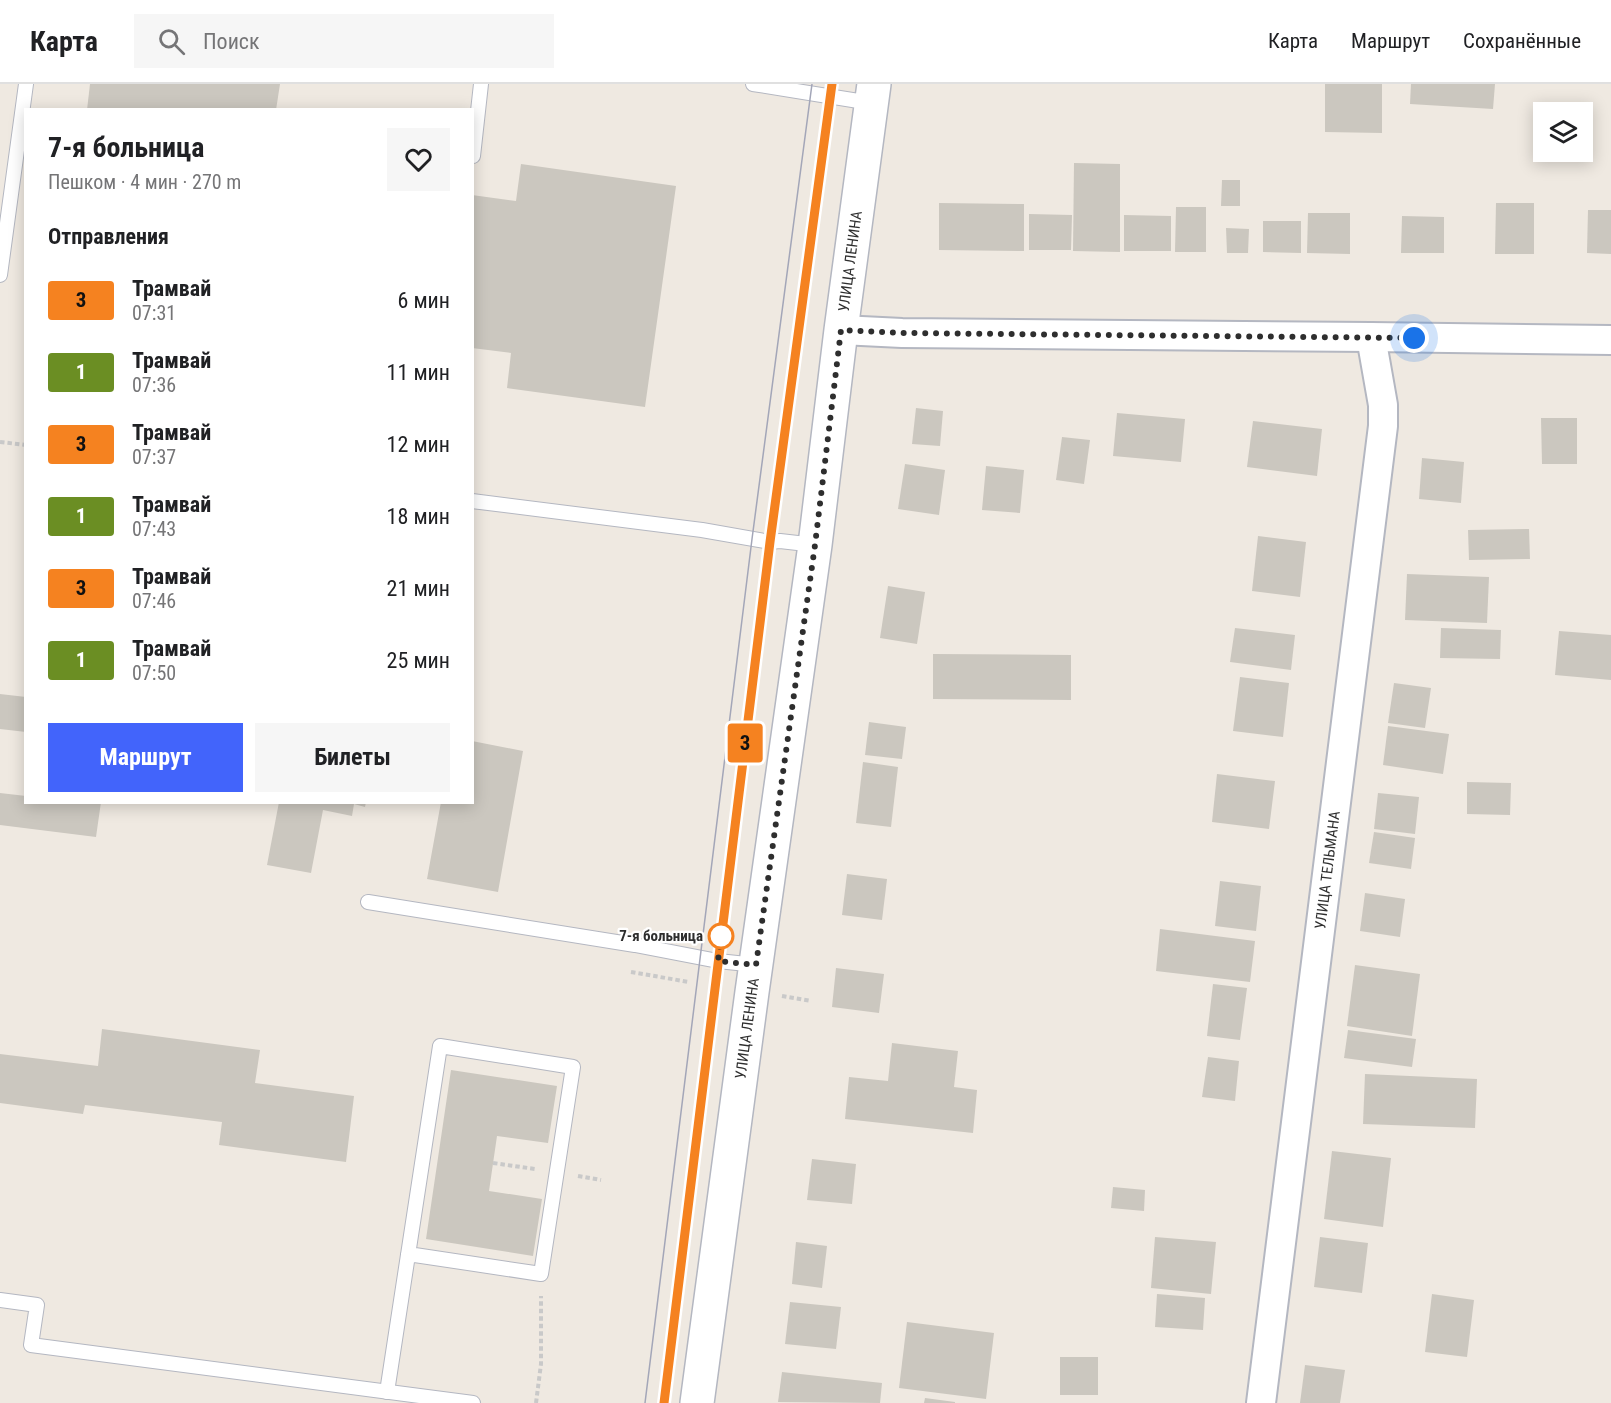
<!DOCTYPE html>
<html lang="ru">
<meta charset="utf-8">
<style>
:root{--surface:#fff;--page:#f6f6f6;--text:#202124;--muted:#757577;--line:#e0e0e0;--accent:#4264fb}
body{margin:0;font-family:"Roboto Condensed",sans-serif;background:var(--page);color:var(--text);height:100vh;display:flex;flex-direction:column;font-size:22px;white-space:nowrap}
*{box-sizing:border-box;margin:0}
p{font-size:20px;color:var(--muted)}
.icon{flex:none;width:33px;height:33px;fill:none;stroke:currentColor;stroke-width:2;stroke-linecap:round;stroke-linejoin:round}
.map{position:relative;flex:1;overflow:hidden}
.sheet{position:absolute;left:24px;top:24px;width:450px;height:696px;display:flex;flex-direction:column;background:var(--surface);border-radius:0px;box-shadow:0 3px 15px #0003}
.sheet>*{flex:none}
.badge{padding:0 12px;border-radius:4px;font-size:21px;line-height:39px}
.controls{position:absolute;left:1533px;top:18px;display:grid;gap:12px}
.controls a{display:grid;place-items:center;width:60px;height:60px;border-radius:0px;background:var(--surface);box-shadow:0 3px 15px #0003;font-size:30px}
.you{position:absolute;width:30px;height:30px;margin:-15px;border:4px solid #fff;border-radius:50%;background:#1a73e8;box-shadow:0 0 0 9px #1a73e833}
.map>.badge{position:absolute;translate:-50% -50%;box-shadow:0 0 0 3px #fff}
h2{padding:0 24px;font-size:22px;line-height:54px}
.round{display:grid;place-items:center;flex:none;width:63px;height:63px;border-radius:0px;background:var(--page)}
.headline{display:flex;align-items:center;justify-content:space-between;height:102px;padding:0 24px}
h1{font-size:28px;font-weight:700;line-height:45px}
.primary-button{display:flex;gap:12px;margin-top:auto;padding:12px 24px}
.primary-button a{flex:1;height:69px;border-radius:0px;background:var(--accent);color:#fff;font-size:24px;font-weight:700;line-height:69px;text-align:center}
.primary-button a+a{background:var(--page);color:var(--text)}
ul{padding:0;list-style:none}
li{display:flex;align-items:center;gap:18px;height:72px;padding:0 24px}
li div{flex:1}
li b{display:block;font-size:22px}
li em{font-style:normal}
li .badge{min-width:66px;font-weight:700;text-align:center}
header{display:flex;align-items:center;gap:36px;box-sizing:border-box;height:84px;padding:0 30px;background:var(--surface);border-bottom:2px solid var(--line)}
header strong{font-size:28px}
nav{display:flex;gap:33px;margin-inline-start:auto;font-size:21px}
.search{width:420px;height:54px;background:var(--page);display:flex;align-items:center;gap:15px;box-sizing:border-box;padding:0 21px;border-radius:0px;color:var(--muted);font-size:22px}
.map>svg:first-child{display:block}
.building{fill:#cbc7bf}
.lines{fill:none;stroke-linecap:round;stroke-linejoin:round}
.service-casing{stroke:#b4b7c1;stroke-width:16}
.minor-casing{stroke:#b4b7c1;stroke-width:32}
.secondary-casing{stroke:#b4b7c1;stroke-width:36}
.path{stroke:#c9c9c9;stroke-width:4;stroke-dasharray:4.5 3;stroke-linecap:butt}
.service{stroke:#fff;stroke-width:14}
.minor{stroke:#fff;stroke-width:28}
.secondary{stroke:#fff;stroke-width:33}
.tram{stroke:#a3a6b8;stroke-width:1.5}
.line-casing{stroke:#fff;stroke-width:14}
.line{stroke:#f58220;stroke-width:9}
.walk{stroke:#2e2e2e;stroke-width:6;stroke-dasharray:0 10.8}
.stop-dot{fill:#fff;stroke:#f58220;stroke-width:3}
.labels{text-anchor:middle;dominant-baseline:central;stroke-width:4.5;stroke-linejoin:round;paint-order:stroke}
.street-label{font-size:15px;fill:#2e2e2e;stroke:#fff}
.stop-label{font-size:15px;font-weight:bold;fill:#2e2e2e;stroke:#fff;text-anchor:end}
</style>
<header>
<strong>Карта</strong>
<div class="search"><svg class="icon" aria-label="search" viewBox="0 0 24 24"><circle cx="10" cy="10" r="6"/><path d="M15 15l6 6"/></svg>Поиск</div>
<nav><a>Карта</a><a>Маршрут</a><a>Сохранённые</a></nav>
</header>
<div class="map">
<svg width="1611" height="1319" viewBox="0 0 1611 1319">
<rect width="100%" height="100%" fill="#efe9e1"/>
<g class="building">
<path d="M90,0H280L276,26H87Z"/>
<path d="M1325,0H1382V49L1325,48Z"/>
<path d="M1411,0H1495L1493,25L1410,20Z"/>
<path d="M1074,79L1120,80V168L1073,167Z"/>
<path d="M521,80L676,102L645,323L507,304L511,269L472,264V111L516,117Z"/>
<path d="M1222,96H1240V122H1221Z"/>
<path d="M939,119L1024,120V167L939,166Z"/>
<path d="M1496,119H1534V170H1495Z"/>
<path d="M1176,123H1206V168H1175Z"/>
<path d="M1588,126H1611V170L1587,169Z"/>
<path d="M1308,129H1350V170L1307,169Z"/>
<path d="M1029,130L1072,131L1071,166H1029Z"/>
<path d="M1124,131L1171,132V167H1124Z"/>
<path d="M1402,132L1444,133V169H1401Z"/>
<path d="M1263,137H1301V169L1263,168Z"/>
<path d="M1226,144L1249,145L1248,169H1227Z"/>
<path d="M916,324L943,327L940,362L912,360Z"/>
<path d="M1117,329L1185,335L1181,378L1113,372Z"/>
<path d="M1541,334H1577V380H1542Z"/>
<path d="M1253,337L1322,345L1317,392L1247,383Z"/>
<path d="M1062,353L1090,356L1084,400L1056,396Z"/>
<path d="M1422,374L1464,378L1461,419L1419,415Z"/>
<path d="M905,380L945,386L939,431L898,425Z"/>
<path d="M986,382L1024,386L1020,429L982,426Z"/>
<path d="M1529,445L1530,475L1469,476L1468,446Z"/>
<path d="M1258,452L1306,458L1300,513L1252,507Z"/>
<path d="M1407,490L1489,493L1487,539L1405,536Z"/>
<path d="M888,502L925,508L917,560L880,554Z"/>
<path d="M1235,544L1295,551L1291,586L1230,578Z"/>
<path d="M1441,544L1501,546L1500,575L1440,574Z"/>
<path d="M1559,547L1611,551V596L1555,591Z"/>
<path d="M933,570L1071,571V616L933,615Z"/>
<path d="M1240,593L1289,599L1283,653L1233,647Z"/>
<path d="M1394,599L1431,604L1425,644L1388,639Z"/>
<path d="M0,610L26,613V648L0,645Z"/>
<path d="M869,638L906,643L902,675L865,671Z"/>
<path d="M1388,642L1449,650L1443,690L1383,681Z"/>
<path d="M472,657L523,667L498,808L427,795L441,718H472Z"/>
<path d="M863,678L898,683L891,743L856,739Z"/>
<path d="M1217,690L1275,697L1269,745L1212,738Z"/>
<path d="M1467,698L1511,699L1510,731L1467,730Z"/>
<path d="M0,709L26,712V718H101L96,753L0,741Z"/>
<path d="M1378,709L1419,713L1415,750L1374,745Z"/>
<path d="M279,718H366L365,723L354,720L352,732L323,726L311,789L267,781Z"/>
<path d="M1374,748L1415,754L1411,785L1369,779Z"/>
<path d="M847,790L887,795L882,836L842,831Z"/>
<path d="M1220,797L1261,802L1256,847L1215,842Z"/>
<path d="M1365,809L1405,815L1400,853L1360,847Z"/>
<path d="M1160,845L1255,857L1250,898L1156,887Z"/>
<path d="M1355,881L1420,890L1412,952L1347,942Z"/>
<path d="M836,884L884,890L879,929L832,923Z"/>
<path d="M1213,900L1247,904L1240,956L1207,952Z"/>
<path d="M102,945L260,966L255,999L354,1012L346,1078L219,1061L222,1038L85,1021L83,1030L0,1019V970L98,982Z"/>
<path d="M1348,946L1416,955L1412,983L1344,974Z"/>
<path d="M892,959L958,967L954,1003L977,1006L973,1049L845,1035L849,993L888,997Z"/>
<path d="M1208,973L1239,977L1235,1017L1202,1013Z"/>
<path d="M451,986L557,1002L548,1059L497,1052L489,1107L542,1115L533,1172L426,1155Z"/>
<path d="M1365,990L1477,995L1475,1044L1363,1040Z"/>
<path d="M1332,1067L1391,1074L1383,1143L1324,1135Z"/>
<path d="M812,1075L856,1080L852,1120L807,1116Z"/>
<path d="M1113,1103L1145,1106L1144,1127L1111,1124Z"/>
<path d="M1155,1153L1216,1158L1211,1210L1151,1204Z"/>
<path d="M1320,1153L1368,1159L1362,1209L1314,1203Z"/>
<path d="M796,1158L827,1162L822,1204L792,1200Z"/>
<path d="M1157,1210L1205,1214L1203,1246L1155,1243Z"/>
<path d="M1432,1210L1474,1216L1467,1273L1425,1268Z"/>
<path d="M790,1218L841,1223L836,1265L785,1260Z"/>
<path d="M907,1238L994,1249L986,1315L899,1304Z"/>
<rect x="1060" y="1273" width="38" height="38"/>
<path d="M1305,1281L1345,1286L1340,1319H1300Z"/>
<path d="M782,1288L882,1299L880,1319L778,1318Z"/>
<path d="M925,1314L955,1318V1319H924Z"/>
</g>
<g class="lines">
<g class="service-casing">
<g id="service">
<path d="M753,0L871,19"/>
<path d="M473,72L481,0"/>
<path d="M0,191L26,0"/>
<path d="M472,417L702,446L770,458L780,457L815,461"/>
<path d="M368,818L635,861L718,877L756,881"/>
<path d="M0,1216L37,1221L31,1261L473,1319"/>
<path d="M387,1308C404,1192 422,1077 440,962L573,983L541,1190L408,1170"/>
</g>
</g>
<g class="minor-casing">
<g id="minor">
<path d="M841,246L902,249L1371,253L1611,256"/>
<path id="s1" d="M1261,1319L1383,342V321L1371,253"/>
</g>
</g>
<g class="secondary-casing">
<g id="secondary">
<path id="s2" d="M697,1319L752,908L815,461L841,246L874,0"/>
</g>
</g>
<g class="path">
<path d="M0,358L26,361"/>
<path d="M631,888L689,898"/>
<path d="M782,912L811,917"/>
<path d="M493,1079L535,1085"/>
<path d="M578,1092L601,1096"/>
<path d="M536,1319L541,1280V1212"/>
</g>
<use href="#service" class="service"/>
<use href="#minor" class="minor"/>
<use href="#secondary" class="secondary"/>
<g class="tram">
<path d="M645,1319L752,455L812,0"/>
<path d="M664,1319L770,458L832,0"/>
</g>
</g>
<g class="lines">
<g class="line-casing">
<path id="line" d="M664,1319L770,458L832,0"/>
</g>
<use href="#line" class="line"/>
<path class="walk" d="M721,852L718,877L756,881L815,461L841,246L902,249L1414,254"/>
</g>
<circle class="stop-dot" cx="721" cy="852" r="12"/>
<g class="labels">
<g class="street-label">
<text stroke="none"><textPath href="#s2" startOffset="1152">УЛИЦА ЛЕНИНА</textPath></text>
<text stroke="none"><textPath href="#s1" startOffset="537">УЛИЦА ТЕЛЬМАНА</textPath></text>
<text stroke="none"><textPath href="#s2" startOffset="378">УЛИЦА ЛЕНИНА</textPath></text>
</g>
<g class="stop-label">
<text x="703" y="852">7-я больница</text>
</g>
</g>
</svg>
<div class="controls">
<a><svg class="icon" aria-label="layers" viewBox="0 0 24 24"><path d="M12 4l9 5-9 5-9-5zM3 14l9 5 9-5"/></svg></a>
</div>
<div class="you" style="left:1414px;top:254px"></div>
<b class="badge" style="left:745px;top:659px;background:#f58220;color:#111">3</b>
<section class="sheet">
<div class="headline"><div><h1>7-я больница</h1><p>Пешком · 4 мин · 270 m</p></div><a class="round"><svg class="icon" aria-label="heart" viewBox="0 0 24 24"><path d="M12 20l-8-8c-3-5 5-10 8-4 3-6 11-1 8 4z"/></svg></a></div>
<h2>Отправления</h2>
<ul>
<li><span class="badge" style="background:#f58220;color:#111">3</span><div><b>Трамвай</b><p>07:31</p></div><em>6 мин</em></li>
<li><span class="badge" style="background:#6b8e23;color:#fff">1</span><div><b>Трамвай</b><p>07:36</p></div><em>11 мин</em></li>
<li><span class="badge" style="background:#f58220;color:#111">3</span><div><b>Трамвай</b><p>07:37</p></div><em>12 мин</em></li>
<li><span class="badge" style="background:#6b8e23;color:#fff">1</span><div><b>Трамвай</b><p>07:43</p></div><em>18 мин</em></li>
<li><span class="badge" style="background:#f58220;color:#111">3</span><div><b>Трамвай</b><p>07:46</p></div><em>21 мин</em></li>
<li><span class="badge" style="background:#6b8e23;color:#fff">1</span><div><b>Трамвай</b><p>07:50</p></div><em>25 мин</em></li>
</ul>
<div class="primary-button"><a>Маршрут</a><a>Билеты</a></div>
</section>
</div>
